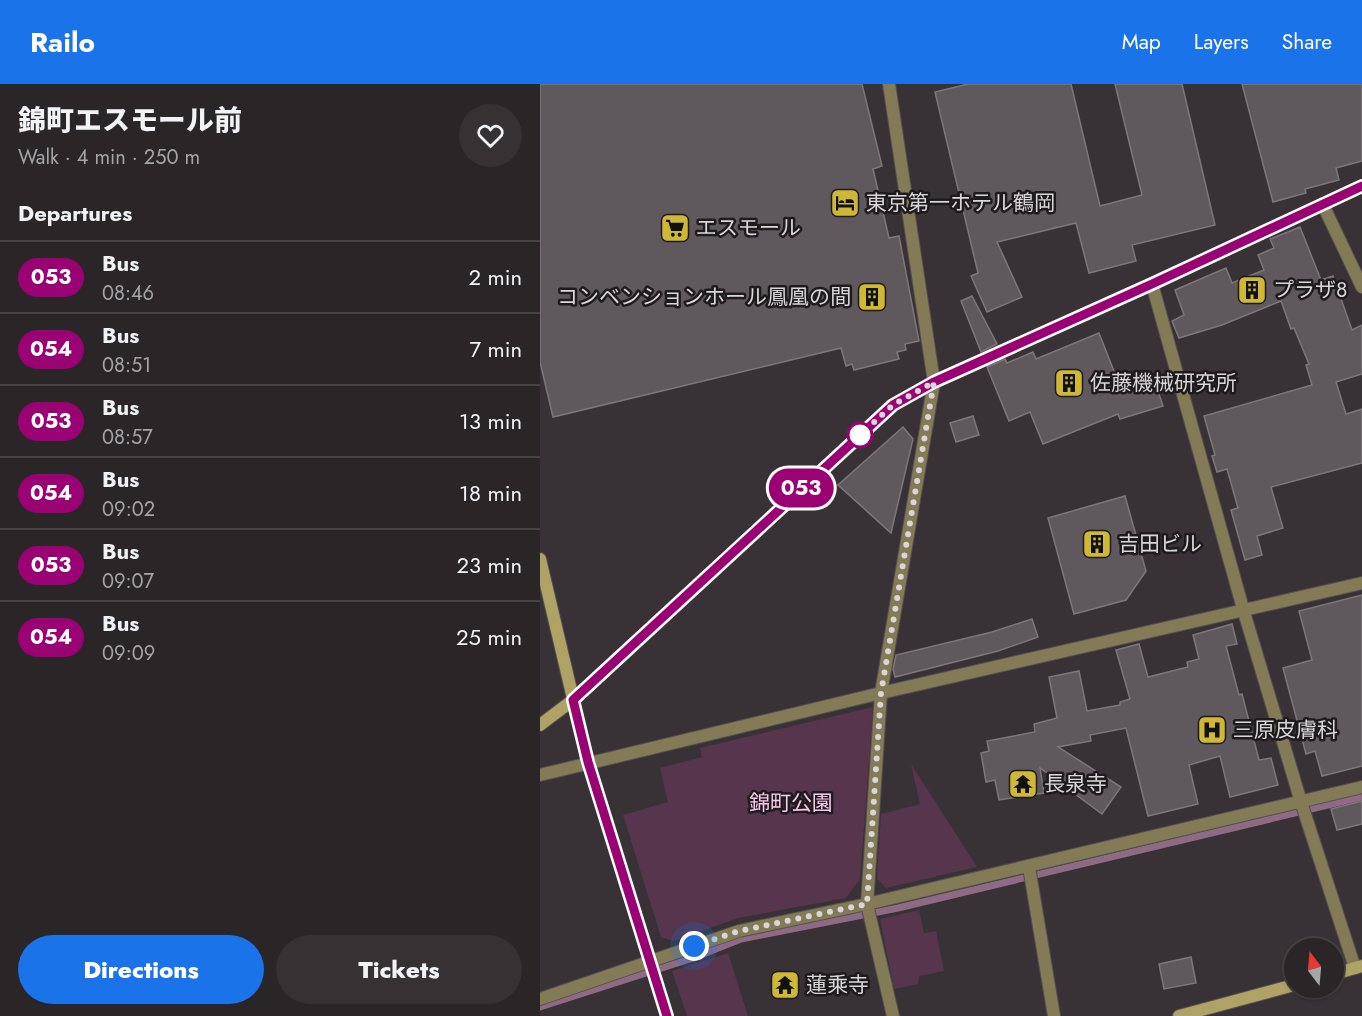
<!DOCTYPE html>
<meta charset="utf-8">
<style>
:root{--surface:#2a2628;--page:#363234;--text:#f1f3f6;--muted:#a5a5a8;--line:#464345;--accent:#1a73e8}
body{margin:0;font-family:Jost,"Noto Sans JP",sans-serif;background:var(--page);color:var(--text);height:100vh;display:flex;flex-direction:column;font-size:22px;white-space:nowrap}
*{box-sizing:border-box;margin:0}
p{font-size:20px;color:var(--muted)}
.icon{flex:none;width:33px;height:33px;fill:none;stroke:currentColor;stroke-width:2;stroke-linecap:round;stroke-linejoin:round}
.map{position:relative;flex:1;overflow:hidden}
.panel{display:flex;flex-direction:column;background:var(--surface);width:540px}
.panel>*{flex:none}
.badge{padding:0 12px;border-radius:20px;font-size:21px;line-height:39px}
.needle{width:39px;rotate:344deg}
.buttons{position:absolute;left:744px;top:854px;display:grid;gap:12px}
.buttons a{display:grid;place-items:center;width:60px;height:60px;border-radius:50%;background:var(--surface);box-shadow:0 2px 4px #0004,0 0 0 2px var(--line);font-size:30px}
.you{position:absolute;width:30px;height:30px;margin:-15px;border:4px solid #fff;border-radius:50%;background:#1a73e8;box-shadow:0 0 0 9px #1a73e833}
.map>.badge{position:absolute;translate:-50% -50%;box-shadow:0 0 0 3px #fff}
h2{padding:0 18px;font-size:22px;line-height:54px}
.round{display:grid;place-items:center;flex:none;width:63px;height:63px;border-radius:32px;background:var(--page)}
.overview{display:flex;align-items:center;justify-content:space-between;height:102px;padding:0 18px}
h1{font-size:28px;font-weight:800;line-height:45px}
.button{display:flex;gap:12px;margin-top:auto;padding:12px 18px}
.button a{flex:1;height:69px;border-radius:36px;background:var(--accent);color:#fff;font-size:24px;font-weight:800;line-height:69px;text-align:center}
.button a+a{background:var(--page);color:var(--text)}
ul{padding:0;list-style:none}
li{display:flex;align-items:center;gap:18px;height:72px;padding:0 18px;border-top:2px solid var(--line)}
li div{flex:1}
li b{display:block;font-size:22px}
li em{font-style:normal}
li .badge{min-width:66px;font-weight:700;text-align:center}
header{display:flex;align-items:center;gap:36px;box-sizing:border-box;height:84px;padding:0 30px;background:var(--accent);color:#fff}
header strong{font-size:28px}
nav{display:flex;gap:33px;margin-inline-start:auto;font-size:21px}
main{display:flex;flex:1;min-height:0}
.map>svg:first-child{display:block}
.green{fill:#56354d}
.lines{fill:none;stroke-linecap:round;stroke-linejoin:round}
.stream{stroke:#8f6a85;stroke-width:7}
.building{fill:#5f585d;stroke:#7d767b;stroke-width:1.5}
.street-casing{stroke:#554f53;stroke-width:14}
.secondary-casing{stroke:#554f53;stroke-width:14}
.street{stroke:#827b55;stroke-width:12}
.secondary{stroke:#aea265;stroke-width:12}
.line-casing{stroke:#fff;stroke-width:14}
.line{stroke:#9a0273;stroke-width:9}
.walk{stroke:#d9d5d8;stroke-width:6;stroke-dasharray:0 10.8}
.stop-dot{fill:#fff;stroke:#9a0273;stroke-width:3}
.labels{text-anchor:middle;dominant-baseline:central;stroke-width:5;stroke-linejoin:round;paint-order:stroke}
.poi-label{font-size:21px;fill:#d9d5d8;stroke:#1e1b1d;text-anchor:start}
.park-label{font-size:21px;fill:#fac7eb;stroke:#1e1b1d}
</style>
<header>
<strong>Railo</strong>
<nav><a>Map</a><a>Layers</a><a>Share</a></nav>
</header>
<main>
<section class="panel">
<div class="overview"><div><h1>錦町エスモール前</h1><p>Walk · 4 min · 250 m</p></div><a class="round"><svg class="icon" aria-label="heart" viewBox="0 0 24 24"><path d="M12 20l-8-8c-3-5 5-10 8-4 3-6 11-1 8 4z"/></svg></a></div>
<h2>Departures</h2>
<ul>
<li><span class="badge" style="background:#9a0273;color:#fff">053</span><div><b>Bus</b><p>08:46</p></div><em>2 min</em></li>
<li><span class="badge" style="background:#9a0273;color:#fff">054</span><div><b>Bus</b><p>08:51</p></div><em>7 min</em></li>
<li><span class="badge" style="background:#9a0273;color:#fff">053</span><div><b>Bus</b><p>08:57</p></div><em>13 min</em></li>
<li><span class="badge" style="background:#9a0273;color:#fff">054</span><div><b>Bus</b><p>09:02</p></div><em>18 min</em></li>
<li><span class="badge" style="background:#9a0273;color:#fff">053</span><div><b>Bus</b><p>09:07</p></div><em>23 min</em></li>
<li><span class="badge" style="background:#9a0273;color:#fff">054</span><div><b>Bus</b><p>09:09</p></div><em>25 min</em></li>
</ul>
<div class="button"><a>Directions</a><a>Tickets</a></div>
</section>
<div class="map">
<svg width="822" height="932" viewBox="0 0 822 932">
<rect width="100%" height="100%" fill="#383236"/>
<g class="green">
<path d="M333,623L320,795L306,814L198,834L133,857L121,853L83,731L128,718L120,684L162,673L160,664Z"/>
<path d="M371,680L437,783L346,804L337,795L341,730L380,720Z"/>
<path d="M379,826L384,849L396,847L404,887L379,892L378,900L354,905L340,835Z"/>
<path d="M188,869L208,932H147L132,887Z"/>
</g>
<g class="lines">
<path class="stream" d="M0,923L153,874L201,855L358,824L822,713"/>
</g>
<g class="building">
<path d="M0,0H322L342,82L333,85L349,154L359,152L379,257L365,260L366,266L357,268L359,275L314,286L312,280L306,282L301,264L13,333L0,278Z"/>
<path d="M428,0H531L560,122L602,111L575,0H642L675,141L592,161L596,177L549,189L536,139L457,158L482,213L447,228L431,192L438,189L395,8Z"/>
<path d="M702,0H822V77L796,84L799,96L765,105L766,109L733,118Z"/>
<path d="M760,143L781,196L793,192L812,246L822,241V290L796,298L806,330L822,325V379L731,403L743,444L717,452L722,471L705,476L691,426L698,424L687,385L677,388L672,372L675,371L664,332L772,301L766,281L769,280L754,244L751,245L741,217L682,241L639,254L632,237L644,231L635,206L686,184L692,199L724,186L718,171L734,164L730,155Z"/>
<path d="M432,212L457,260L441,268L421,217Z"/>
<path d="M559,249L581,305L608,297L610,302L616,301L623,322L580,335L578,330L503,360L490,328L469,337L447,283L465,275L467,279L493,268L496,275Z"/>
<path d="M433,332L439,351L416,358L410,339Z"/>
<path d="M363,343L373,355L351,449L298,401Z"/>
<path d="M585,412L606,487L586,516L534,530L508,434Z"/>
<path d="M822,511V682L782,692L775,667L766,670L743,584L772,576L759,527Z"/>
<path d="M492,535L498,553L458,567L355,593L353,585L356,571L452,548Z"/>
<path d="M692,540L697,560L686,562L699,611L702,610L719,676L731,674L738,701L690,713L680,672L649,681L658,720L608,732L586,644L550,651L551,657L518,663L581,703L562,730L500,684L504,709L459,716L455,696L446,698L441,669L449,667L447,657L495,648L494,640L517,634L509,593L539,587L547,627L580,621V618L590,615L576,566L599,560L608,593L648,583L647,578L659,575L653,551Z"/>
<path d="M822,717V740L797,746L791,725Z"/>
<path d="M651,873L656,899L624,905L619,880Z"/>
</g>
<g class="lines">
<g class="street-casing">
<g id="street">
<path d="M349,0L394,298L341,609L327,820L353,932"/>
<path d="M783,121L822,203"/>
<path d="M612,200L704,528L761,718L815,884"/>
<path d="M0,691L341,609L822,499"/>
<path d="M489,783L514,932"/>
<path d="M0,915L199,847L327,820L822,703"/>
</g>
</g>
<g class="secondary-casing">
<g id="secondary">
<path d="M0,475L48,678L127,932"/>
<path d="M0,641L33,616L353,321L394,298L612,200L822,102"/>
<path d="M794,890L822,882"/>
<path d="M639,932L754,901"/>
</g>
</g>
<use href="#street" class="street"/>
<use href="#secondary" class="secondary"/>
</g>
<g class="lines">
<g class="line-casing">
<path id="line" d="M127,932L48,678L33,616L353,321L394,298L612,200L822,102"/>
</g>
<use href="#line" class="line"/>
<path class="walk" d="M154,862L199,847L327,820L341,609L394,298L353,321L320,351"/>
</g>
<defs>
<g id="hotel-square" transform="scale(1.5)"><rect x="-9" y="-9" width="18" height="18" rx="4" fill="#d0b837" stroke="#1e1b1d"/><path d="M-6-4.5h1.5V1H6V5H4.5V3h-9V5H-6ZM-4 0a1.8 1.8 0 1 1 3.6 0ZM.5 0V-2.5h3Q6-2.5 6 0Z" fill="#111"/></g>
<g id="supermarket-square" transform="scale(1.5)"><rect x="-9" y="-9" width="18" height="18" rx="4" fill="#d0b837" stroke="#1e1b1d"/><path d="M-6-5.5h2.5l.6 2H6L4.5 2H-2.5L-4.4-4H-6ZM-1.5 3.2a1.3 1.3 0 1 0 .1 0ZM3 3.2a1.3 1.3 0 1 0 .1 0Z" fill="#111"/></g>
<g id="building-square" transform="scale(1.5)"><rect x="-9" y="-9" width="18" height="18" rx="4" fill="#d0b837" stroke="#1e1b1d"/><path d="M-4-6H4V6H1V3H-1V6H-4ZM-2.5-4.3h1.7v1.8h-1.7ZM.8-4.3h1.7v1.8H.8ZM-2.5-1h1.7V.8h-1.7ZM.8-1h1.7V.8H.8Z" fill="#111"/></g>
<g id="hospital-square" transform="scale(1.5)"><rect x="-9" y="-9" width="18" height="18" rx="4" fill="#d0b837" stroke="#1e1b1d"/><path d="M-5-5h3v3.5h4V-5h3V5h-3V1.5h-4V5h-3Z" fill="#111"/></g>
<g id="temple-square" transform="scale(1.5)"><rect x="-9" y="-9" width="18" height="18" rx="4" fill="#d0b837" stroke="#1e1b1d"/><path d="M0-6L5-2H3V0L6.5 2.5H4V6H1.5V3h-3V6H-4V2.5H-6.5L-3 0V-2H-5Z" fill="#111"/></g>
</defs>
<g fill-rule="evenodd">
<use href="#hotel-square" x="305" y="119"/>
<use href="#supermarket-square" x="135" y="144"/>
<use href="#building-square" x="712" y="206"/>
<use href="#building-square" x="332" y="213"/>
<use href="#building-square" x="529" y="299"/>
<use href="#building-square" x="557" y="460"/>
<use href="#hospital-square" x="672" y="646"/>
<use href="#temple-square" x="483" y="700"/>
<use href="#temple-square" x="245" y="901"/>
</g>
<circle class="stop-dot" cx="320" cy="351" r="12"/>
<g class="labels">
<g class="poi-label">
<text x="326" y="119">東京第一ホテル鶴岡</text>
<text x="156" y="144">エスモール</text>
<text x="733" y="206">プラザ8</text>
<text x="311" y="213" text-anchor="end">コンベンションホール鳳凰の間</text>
<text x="550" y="299">佐藤機械研究所</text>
<text x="578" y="460">吉田ビル</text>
<text x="693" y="646">三原皮膚科</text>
<text x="504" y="700">長泉寺</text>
<text x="266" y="901">蓮乘寺</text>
</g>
<g class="park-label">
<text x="251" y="719">錦町公園</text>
</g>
</g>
</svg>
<div class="buttons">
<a><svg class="needle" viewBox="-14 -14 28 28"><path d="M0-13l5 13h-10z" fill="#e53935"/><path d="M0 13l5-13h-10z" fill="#a5a5a8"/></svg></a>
</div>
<div class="you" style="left:154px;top:862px"></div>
<b class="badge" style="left:261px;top:404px;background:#9a0273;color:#fff">053</b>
</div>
</main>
